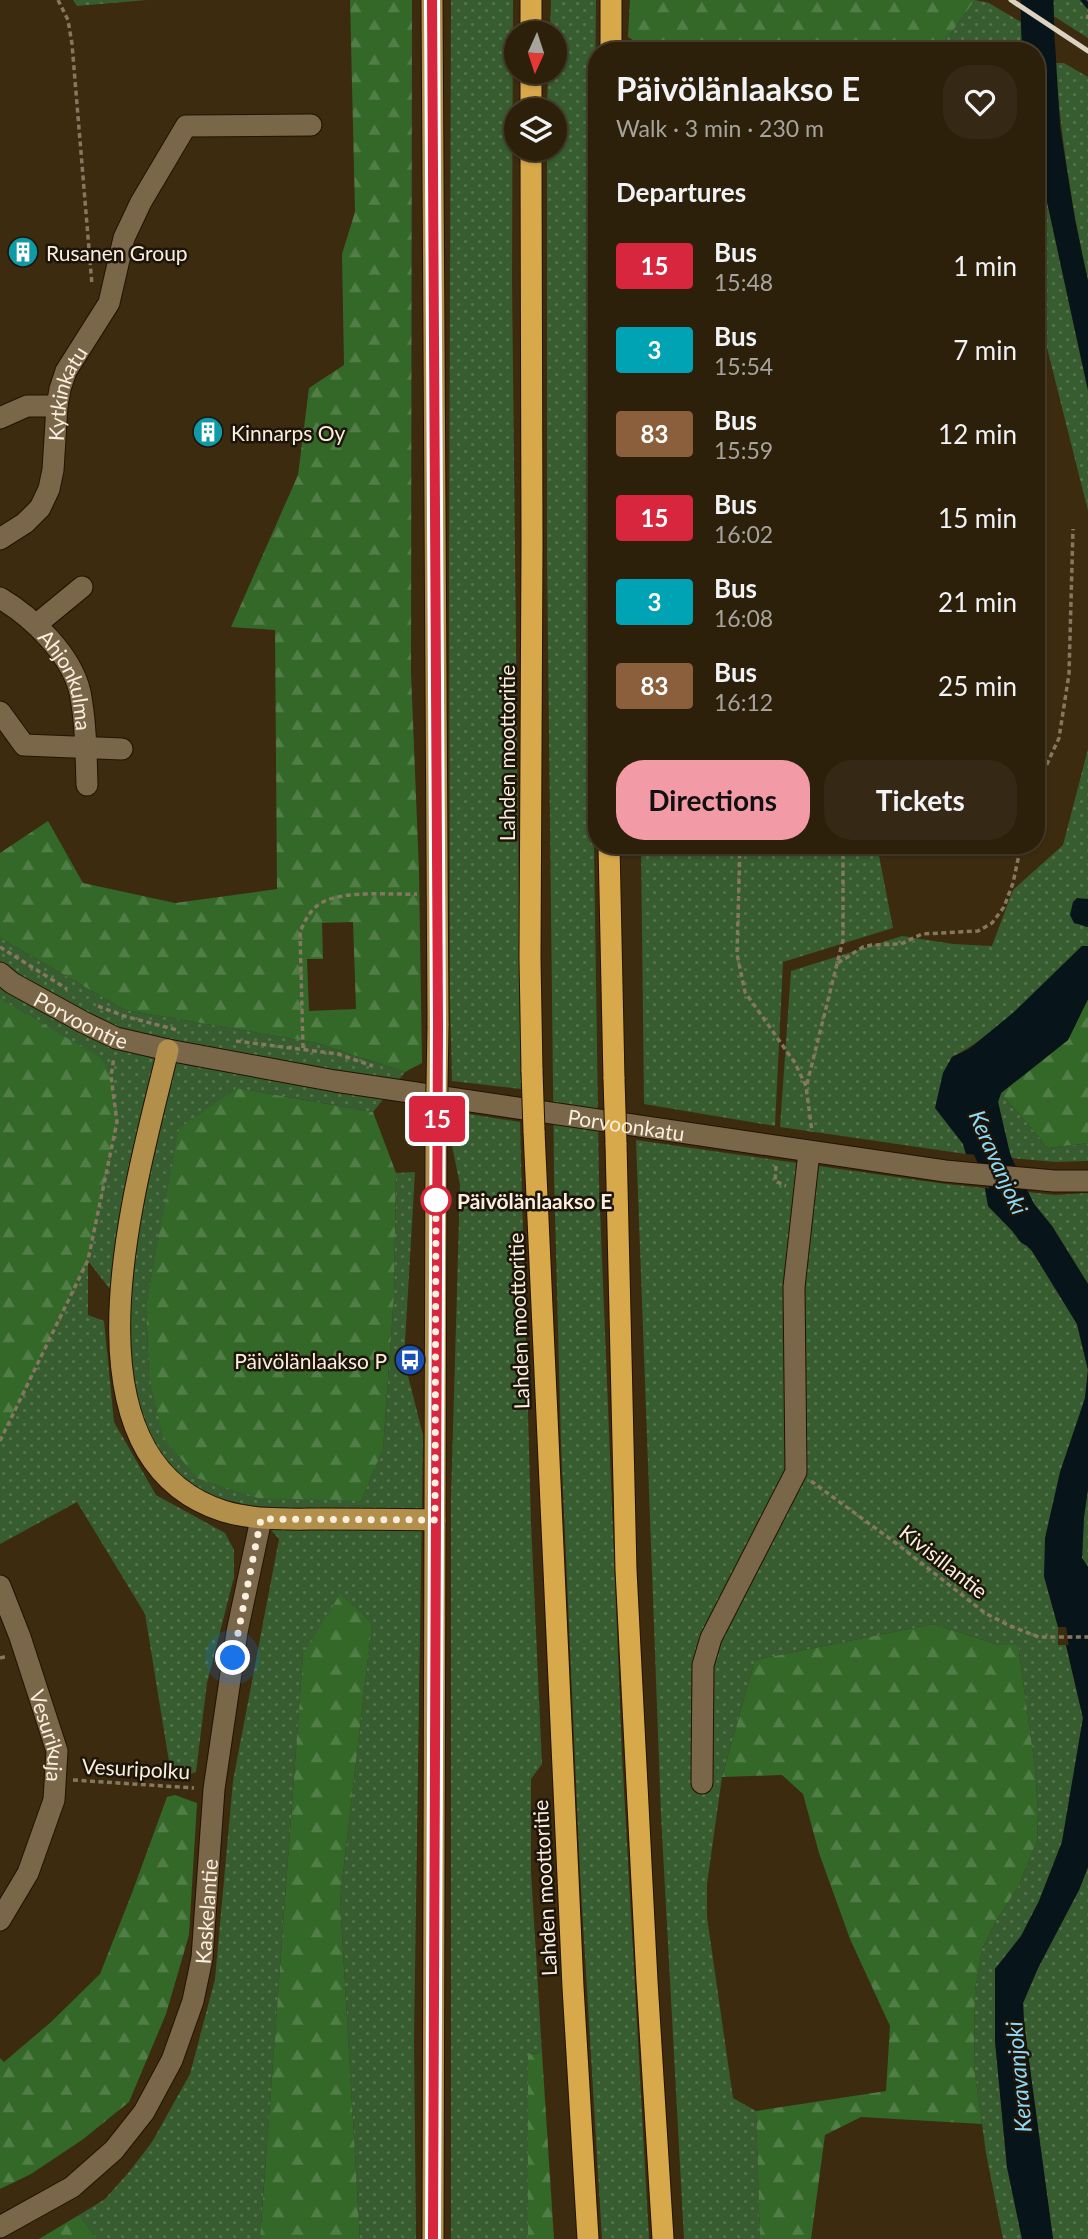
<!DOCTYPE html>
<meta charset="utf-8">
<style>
:root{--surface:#2d200b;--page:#352814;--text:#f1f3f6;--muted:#a7a39d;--line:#483e2c;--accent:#f39aa7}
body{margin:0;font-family:Lato,sans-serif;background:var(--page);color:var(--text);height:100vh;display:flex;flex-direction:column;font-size:26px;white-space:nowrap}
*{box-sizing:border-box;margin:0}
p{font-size:23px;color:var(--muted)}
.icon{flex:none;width:38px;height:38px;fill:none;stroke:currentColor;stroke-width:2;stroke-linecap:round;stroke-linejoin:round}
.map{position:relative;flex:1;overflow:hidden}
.drawer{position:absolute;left:588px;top:42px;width:457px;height:812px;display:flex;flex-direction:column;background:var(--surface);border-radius:28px;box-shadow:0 2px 5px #0004,0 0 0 2px var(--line)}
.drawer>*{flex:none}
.badge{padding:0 14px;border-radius:5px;font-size:24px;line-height:46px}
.needle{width:46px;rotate:183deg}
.tools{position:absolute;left:504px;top:21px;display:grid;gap:14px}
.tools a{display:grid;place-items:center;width:63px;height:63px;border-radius:50%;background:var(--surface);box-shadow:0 2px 5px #0004,0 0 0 2px var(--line);font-size:35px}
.you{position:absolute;width:35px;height:35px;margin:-18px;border:5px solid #fff;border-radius:50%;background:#1a73e8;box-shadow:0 0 0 10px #1a73e833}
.map>.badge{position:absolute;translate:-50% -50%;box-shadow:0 0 0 4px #fff}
h2{padding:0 28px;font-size:26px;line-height:63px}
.round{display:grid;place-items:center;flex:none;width:74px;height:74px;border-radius:28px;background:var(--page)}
.overview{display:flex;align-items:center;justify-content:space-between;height:119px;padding:0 28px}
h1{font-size:33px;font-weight:700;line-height:52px}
.cta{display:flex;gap:14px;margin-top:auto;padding:14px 28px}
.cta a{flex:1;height:80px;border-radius:28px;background:var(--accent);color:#111;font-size:28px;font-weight:700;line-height:80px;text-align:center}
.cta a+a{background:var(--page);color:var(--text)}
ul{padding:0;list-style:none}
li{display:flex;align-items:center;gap:21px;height:84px;padding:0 28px}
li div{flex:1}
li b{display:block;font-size:26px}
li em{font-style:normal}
li .badge{min-width:77px;font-weight:700;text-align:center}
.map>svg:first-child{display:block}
.green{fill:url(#green-dots)}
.forest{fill:url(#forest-firs);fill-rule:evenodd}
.water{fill:#07151a}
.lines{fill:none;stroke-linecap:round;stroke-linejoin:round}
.stream{stroke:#07151a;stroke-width:5}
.river{stroke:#07151a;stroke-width:33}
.minor-casing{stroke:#231300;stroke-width:23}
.major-casing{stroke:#231300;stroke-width:23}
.highway-casing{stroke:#231300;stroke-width:23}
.path{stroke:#867760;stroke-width:3.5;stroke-dasharray:5 3.5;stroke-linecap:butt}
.minor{stroke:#7a674a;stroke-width:21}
.major{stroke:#b28f4a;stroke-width:21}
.highway{stroke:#d8a94a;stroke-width:21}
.rail{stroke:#ddd1bf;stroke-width:5}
.major-bridge-casing{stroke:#231300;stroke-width:23;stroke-linecap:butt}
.highway-bridge-casing{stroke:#231300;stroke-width:23;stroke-linecap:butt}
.major-bridge{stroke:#b28f4a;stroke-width:21}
.highway-bridge{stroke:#d8a94a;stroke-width:21}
.line-casing{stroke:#fff;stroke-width:16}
.line{stroke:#d7263d;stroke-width:10}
.walk{stroke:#faefdf;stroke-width:7;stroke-dasharray:0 12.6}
.stop-dot{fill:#fff;stroke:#d7263d;stroke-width:3.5}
.labels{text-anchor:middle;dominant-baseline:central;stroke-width:5;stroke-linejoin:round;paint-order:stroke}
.poi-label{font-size:21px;fill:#faefdf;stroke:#1d1509;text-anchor:start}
.street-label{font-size:21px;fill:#faefdf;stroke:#1d1509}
.stop-label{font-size:21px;font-weight:bold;fill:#faefdf;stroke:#1d1509;text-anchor:start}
.water-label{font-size:23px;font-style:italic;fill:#8ed9f7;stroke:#1d1509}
</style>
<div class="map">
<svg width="1088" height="2239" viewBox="0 0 1088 2239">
<defs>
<pattern id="green-dots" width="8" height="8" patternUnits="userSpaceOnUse" patternTransform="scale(1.75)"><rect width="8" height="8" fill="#365c2f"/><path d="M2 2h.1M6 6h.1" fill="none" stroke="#54744d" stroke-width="1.8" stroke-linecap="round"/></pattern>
<pattern id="forest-firs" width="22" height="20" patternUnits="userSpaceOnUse" patternTransform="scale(1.75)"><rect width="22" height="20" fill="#336828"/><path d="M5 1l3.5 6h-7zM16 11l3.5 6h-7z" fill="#517e47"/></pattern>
</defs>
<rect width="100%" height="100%" fill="#3c2b0f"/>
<g class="green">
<path d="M73,0H147L77,6Z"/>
<path d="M451,0H513L512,281L521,1089L452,1081L450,1000L449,575Z"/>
<path d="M551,0H596L590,571L599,1184L622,1754L649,2239H602L580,1873L561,1444L554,1175L547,557V149H555V110H547L548,72H555V33H550Z"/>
<path d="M975,0L989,3L1021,22L1023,51H938Z"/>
<path d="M1052,0H1088V38L1052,15Z"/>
<path d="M1055,63H1064L1088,77V281C1072,209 1061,137 1055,63Z"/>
<path d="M1036,151L1088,391V511L1036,304Z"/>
<path d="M1088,749V900L1085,927H1088V946H1082C1043,984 1000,1033 952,1057L963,1144L966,1154L780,1127L791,971L902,936L953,944L992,946L1013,890L1063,845Z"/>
<path d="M641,845H877L893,928L783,962L775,1126L644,1104Z"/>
<path d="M0,938L125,1010L317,1043L405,1072L373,1112L237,1088L180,1128L146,1305L149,1375L361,1501L383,1449L394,1295L396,1173L415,1172L404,1360L423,1435L414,2040L416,2239H360L340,1899L372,1624L303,1655L260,2239H97L79,2215L105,2199L129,2172L152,2142L190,2074L215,1979L233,1781L279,1539L261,1519L191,1497L141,1441L120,1302L88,1261V1315L104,1321L114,1422L156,1495L225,1533L234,1550V1577L207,1683L196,1772L172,1780L145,1614L77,1502L0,1544V1441L88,1260L9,1004L0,997Z"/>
<path d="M1001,1093L1048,1148L1088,1143V1161L1056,1162L1011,1158L998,1102Z"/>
<path d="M450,1111L520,1122L531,1522L542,1764L531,1779V1872L542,2053L528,2054V2239H451V1498L460,1185L452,1146Z"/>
<path d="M636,1140L946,1184L985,1188L988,1206L1032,1251L1077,1324L1088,1370L1085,1398L1044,1576L1058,1627V1645H1066L1083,1718L1062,1842L1039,1901L1021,1937L995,1969V2041L1007,2167L1022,2239H1003L986,2153L974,2066L975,1991L982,1949L996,1921L1018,1887L1037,1839L1038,1814L1035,1767L1018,1645H999L933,1624L755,1660L722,1777L707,1884V1917L733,2098L756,2111L760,2239H684L661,1815Z"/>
<path d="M1028,1192L1055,1195L1088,1193V1284L1052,1226L1034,1204Z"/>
<path d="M1088,1489V1567L1082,1558L1084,1517Z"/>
<path d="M1088,1867V2239H1053L1024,2024L1023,2003L1038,1968L1079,1890Z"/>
</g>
<g class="forest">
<path d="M350,0H412L411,673L419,870L422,1063L405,1072L317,1043L125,1010L0,938V853L48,821L83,883L175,903L277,889L275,630L231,627L298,475L309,388L344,365L342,254L355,212ZM353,922L356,1009L309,1011L307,959H323L322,923Z"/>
<path d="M630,0H975L938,51H650L628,37Z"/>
<path d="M0,997L9,1004L101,1058L111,1076L117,1122L88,1260L0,1441Z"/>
<path d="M1088,999V1143L1048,1148L1001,1093L1068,1040Z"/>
<path d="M237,1088L373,1112L396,1173L394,1295L383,1449L361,1501L258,1498L197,1478L163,1437L149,1375L146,1305L179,1128Z"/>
<path d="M340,1594L372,1624L340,1899L360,2239H260L303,1655Z"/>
<path d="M933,1624L999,1645H1018L1035,1767L1038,1814L1037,1840L1018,1887L996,1921L982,1949L975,1991L974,2066L982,2124L861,2117L825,2135L811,2239H760L756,2111L886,2091L890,2026L850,1939L819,1853L803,1794L782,1775L722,1777L755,1660Z"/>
<path d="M175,1795L197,1803L189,1935L166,2014L129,2102L82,2140L31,2174L0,2189V2058L4,2062L51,2022L100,1974L132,1893L167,1797Z"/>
<path d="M542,2053L554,2239H528V2054Z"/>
<path d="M79,2215L97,2239H39Z"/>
</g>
<g class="water">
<path d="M1021,22L1055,43L1060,127L1075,220L1088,281V390L1036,151V51H1023Z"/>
<path d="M1077,898L1088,899V927L1074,923L1070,915L1073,902Z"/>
<path d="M1082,946H1088V999L1068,1040L1001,1093L998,1102L1011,1158L966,1154L963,1144L935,1108L943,1073L952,1057L969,1049L1014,1012Z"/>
<path d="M985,1188L1028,1192L1034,1204L1052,1226L1088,1284V1488L1084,1517L1082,1558L1088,1567V1627H1058L1044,1576L1045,1538L1060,1472L1085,1398L1088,1370L1077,1324L1032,1251L988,1206Z"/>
<path d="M1066,1645H1088V1867L1079,1890L1038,1968L1023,2003L1024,2024L1053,2239H1022L1007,2167L995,2041V1969L1021,1936L1039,1901L1062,1842L1083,1718Z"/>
</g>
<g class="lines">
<path class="stream" d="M1083,0L1088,6"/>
<g class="river">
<path d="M1037,0L1039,76"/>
<path d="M974,1116L1019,1212L1032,1230"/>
<path d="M1077,1582L1088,1666"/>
</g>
<g class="minor-casing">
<g id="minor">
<path d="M0,418L27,406H57"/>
<path id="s1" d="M0,539L25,523L40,508L49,489L53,470L57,406L60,389L66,371L109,303L124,238L141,202L186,126L311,125"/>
<path id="s2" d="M0,598C32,617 71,654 80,692C86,723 86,754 87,785"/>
<path d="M37,624L82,587"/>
<path d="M0,712L24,745L122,749"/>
<path id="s3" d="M0,973L12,983L83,1022L116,1038L168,1050L335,1081L945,1171L1054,1181H1088"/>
<path id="s4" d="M0,1586L20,1637L57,1751L54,1800L28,1873L0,1920"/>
<path d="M702,1783L703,1665L711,1638L796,1472L794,1287L809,1152"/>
<path id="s5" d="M0,2227L72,2187L114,2150L144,2112L172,2060L193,2001L202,1958L214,1789L237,1632L261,1519"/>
</g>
</g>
<g class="major-casing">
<g id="major">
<path d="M432,0L438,1025"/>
<path d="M168,1050C139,1175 51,1455 223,1511C256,1521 290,1519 324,1519C361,1519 398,1519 435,1520"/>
<path d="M433,2239L436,1144"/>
</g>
</g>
<g class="highway-casing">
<g id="highway">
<path d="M531,0V33"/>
<path d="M611,51V0"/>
<path d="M531,72V110"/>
<path d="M531,149L532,545L530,959L532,1071"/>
<path d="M609,845L614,1079"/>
<path d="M534,1131L573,1987L588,2239"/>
<path d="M616,1143L626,1570L647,1981L663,2239"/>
</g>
</g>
<g class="path">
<path d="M58,0L68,20L72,44L92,285"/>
<path d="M1087,19L1088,15"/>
<path d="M1036,788L1059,738L1069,674L1073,529"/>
<path d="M740,845L737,954L745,992L795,1063L806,1086L812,1132"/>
<path d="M0,947L67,989"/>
<path d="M838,963L863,947L872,945L901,944L922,934L978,931L992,923L1004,907L1013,883L1021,845"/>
<path d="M98,1006L124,1016L177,1030"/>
<path d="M236,1041L338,1054L373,1066"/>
<path d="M303,1048L300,932C305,920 311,908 323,902C347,890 391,895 417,894"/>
<path d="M807,1084L843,940V845"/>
<path d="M776,1166L775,1181L786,1186"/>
<path d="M0,1441L88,1260L117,1122L111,1076L114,1057"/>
<path d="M811,1481L897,1544L985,1613L1010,1626L1039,1637H1088"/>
<path d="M0,1658L8,1656"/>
<path d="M73,1780L194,1788"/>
</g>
<use href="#minor" class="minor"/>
<use href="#major" class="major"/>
<use href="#highway" class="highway"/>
<path class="rail" d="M1011,0L1088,51"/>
<g class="major-bridge-casing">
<path id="major-bridge" d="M436,1144L438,1025"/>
</g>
<g class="highway-bridge-casing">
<g id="highway-bridge">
<path d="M532,1071L534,1131"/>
<path d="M614,1079L616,1143"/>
</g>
</g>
<use href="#major-bridge" class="major-bridge"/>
<use href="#highway-bridge" class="highway-bridge"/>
</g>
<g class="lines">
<g class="line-casing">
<path id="line" d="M432,0L438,1025L433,2239"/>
</g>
<use href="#line" class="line"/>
<path class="walk" d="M233,1658L261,1519L435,1520L436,1197V1200"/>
</g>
<defs>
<g id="building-disc" transform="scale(1.575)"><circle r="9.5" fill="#0f9aa8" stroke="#1d1509"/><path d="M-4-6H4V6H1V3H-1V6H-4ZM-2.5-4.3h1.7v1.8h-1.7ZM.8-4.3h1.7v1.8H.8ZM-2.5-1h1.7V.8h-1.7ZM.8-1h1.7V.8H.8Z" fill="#fff"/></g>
<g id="bus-disc" transform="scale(1.575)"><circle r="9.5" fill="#1a4fb4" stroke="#1d1509"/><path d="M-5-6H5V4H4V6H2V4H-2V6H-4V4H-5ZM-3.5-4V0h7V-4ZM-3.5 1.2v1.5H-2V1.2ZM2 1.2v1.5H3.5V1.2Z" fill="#fff"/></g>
</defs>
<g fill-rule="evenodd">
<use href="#building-disc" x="23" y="252"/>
<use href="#building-disc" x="208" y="432"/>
<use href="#bus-disc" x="410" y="1360"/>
</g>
<circle class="stop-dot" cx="436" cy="1200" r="14"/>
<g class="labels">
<g class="poi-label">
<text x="46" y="252">Rusanen Group</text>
<text x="231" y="432">Kinnarps Oy</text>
<text x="387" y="1360" text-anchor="end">Päivölänlaakso P</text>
</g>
<g class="street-label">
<text stroke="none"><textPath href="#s1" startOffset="170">Kytkinkatu</textPath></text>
<text stroke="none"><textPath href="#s2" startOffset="110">Ahjonkulma</textPath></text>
<text transform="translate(506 753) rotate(-90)">Lahden moottoritie</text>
<text stroke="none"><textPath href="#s3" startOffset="94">Porvoontie</textPath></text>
<text stroke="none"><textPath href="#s3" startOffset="651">Porvoonkatu</textPath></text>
<text transform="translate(518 1321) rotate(-92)">Lahden moottoritie</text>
<text transform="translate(944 1561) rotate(38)">Kivisillantie</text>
<text stroke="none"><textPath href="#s4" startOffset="158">Vesurikuja</textPath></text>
<text transform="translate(136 1768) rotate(3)">Vesuripolku</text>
<text transform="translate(544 1888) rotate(-93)">Lahden moottoritie</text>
<text stroke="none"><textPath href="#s5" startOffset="399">Kaskelantie</textPath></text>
</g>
<g class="stop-label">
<text x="457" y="1200">Päivölänlaakso E</text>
</g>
<g class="water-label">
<text transform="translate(999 1162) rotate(66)">Keravanjoki</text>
<text transform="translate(1018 2077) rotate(-95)">Keravanjoki</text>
</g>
</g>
</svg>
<div class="tools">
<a><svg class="needle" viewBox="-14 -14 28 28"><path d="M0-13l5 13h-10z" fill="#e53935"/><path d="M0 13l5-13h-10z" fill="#a7a39d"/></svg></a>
<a><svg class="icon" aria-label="layers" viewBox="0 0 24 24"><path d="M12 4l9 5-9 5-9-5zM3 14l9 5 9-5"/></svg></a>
</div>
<div class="you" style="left:233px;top:1658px"></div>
<b class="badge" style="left:437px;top:1119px;background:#d7263d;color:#fff">15</b>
<section class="drawer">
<div class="overview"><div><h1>Päivölänlaakso E</h1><p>Walk · 3 min · 230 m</p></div><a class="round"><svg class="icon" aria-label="heart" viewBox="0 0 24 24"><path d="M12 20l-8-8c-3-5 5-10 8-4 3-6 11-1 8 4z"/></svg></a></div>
<h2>Departures</h2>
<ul>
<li><span class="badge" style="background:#d7263d;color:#fff">15</span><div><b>Bus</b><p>15:48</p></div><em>1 min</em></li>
<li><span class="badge" style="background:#00a3b4;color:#fff">3</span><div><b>Bus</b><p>15:54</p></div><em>7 min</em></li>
<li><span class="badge" style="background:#8b5e3c;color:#fff">83</span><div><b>Bus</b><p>15:59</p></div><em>12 min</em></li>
<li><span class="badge" style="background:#d7263d;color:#fff">15</span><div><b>Bus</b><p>16:02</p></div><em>15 min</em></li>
<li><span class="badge" style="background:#00a3b4;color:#fff">3</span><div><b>Bus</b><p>16:08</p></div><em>21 min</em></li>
<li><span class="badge" style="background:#8b5e3c;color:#fff">83</span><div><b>Bus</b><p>16:12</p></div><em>25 min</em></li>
</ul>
<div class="cta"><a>Directions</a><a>Tickets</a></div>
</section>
</div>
